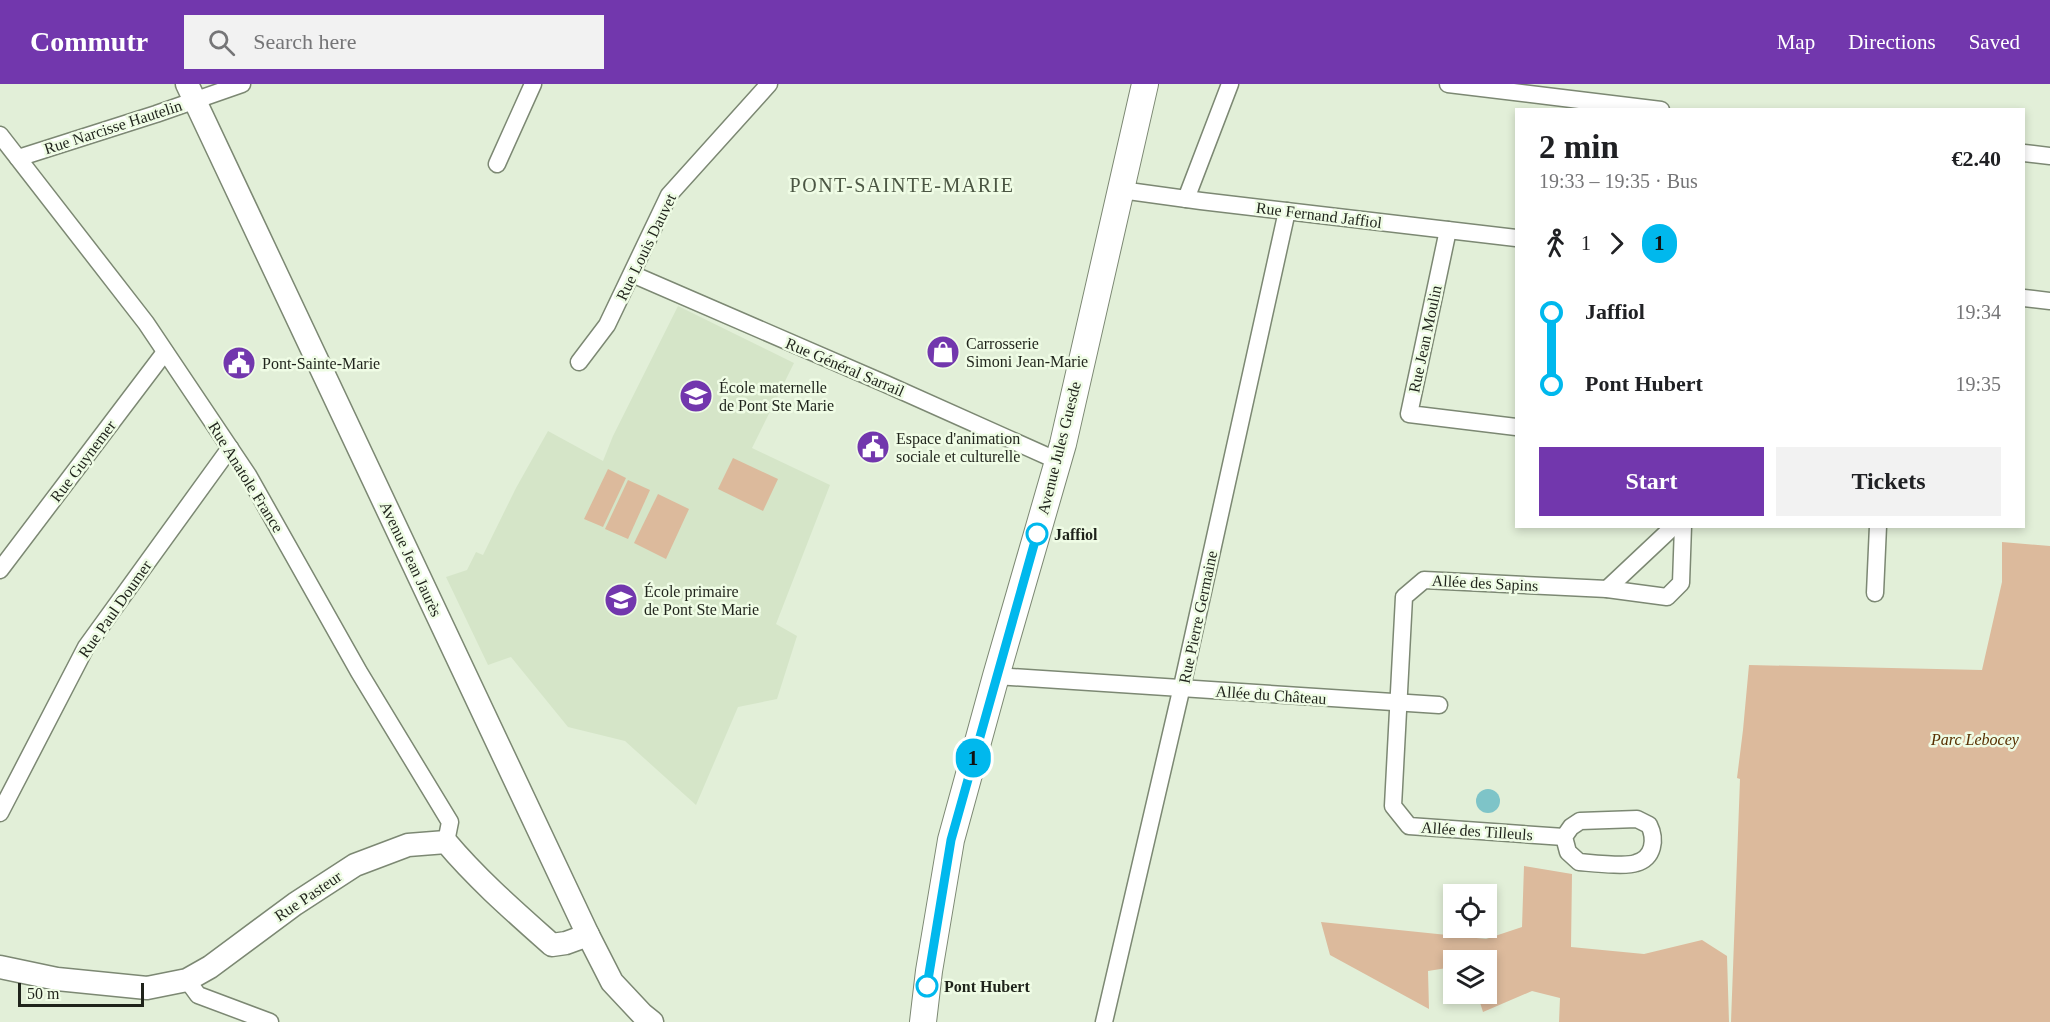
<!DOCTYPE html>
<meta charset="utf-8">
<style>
:root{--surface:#fff;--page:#f2f2f2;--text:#202124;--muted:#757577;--accent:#7237ad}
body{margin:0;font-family:Georgia,serif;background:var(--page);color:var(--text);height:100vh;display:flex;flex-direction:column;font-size:22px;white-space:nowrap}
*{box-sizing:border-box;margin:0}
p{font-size:20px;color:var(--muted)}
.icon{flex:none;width:33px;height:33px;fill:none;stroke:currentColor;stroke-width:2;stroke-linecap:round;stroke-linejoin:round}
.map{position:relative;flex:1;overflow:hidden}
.details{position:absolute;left:1515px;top:24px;width:510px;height:420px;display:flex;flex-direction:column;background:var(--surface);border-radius:0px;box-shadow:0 3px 9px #0003}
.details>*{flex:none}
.badge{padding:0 12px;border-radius:20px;font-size:21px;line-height:39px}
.tools{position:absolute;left:1443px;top:800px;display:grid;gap:12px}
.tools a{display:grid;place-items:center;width:54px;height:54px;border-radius:0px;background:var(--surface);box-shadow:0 3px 9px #0003;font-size:30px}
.scale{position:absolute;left:18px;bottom:15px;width:126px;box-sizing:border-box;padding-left:6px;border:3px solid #1f231b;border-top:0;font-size:16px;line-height:21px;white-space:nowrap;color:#1f231b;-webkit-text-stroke:4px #effce5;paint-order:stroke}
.map>.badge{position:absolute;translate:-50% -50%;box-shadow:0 0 0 3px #fff}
.legs{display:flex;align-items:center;gap:9px;height:66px;padding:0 24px;font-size:20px}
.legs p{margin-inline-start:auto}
.overview{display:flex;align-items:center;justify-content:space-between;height:102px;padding:0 24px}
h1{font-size:33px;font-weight:700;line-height:45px}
.primary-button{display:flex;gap:12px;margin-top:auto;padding:12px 24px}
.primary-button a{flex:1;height:69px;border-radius:0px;background:var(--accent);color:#fff;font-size:24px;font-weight:700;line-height:69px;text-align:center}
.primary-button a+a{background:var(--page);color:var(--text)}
ul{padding:0 24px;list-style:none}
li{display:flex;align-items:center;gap:21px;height:72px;font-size:22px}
li i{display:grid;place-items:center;width:9px;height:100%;margin:0 8px;background:currentColor}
li i::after{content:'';width:15px;height:15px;margin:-8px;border:4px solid;border-radius:50%;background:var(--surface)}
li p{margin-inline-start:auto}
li:first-child i{background:linear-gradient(#0000 50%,currentColor 0)}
li:last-child i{background:linear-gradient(currentColor 50%,#0000 0)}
header{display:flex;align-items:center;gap:36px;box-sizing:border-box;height:84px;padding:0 30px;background:var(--accent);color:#fff}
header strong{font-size:28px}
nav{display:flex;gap:33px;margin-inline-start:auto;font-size:21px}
.search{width:420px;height:54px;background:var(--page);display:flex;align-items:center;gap:15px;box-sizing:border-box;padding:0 21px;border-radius:0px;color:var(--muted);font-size:22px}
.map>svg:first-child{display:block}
.built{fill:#d5e5c8}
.green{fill:#dcba9c}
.water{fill:#7ec4c8}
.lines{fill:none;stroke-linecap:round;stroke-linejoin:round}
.street-casing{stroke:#7c8873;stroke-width:19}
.secondary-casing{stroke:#7c8873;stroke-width:25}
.primary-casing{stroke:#7c8873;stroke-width:28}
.street{stroke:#fff;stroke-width:16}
.secondary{stroke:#fff;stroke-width:22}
.primary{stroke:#fff;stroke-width:26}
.line-1-casing{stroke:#fff;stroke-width:14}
.line-1{stroke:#00b8ed;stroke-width:9}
.stop-1-dot{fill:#fff;stroke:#00b8ed;stroke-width:3}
.labels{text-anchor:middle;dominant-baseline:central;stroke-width:5;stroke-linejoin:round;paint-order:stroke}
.street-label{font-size:16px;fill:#1f231b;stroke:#effce5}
.poi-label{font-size:16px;fill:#1f231b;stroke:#effce5;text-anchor:start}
.stop-label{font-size:16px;font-weight:bold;fill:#1f231b;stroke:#effce5;text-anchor:start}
.park-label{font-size:16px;font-style:italic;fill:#572f00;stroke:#effce5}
.quarter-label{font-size:20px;letter-spacing:1.5px;fill:#4b5643;stroke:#effce5}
</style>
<header>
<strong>Commutr</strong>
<div class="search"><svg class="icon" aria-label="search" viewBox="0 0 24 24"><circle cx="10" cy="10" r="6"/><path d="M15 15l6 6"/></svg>Search here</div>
<nav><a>Map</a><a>Directions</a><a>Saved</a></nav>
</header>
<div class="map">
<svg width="2050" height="938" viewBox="0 0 2050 938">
<rect width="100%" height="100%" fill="#e2efd8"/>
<path class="built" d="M678,222L794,279L752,364L830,401L776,540L797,552L777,615L738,623L696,721L625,657L568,643L511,573L488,581L446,493L467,486L476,468L483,471L516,404L548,347L603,377L613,352Z"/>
<g class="green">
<path d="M733,374L778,395L763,427L718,405Z"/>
<path d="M608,385L626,394L603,443L584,435Z"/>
<path d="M628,396L650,406L628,455L605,445Z"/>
<path d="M658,410L689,425L666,475L634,459Z"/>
<path d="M2002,458L2050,462V938H1731L1740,695L1737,694L1743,646L1749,581L1982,586L2002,498Z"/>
<path d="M1524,782L1572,790L1571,863L1644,870L1702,856L1727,872L1729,938H1559L1560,914L1532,907L1483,928L1477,909H1486V876H1454L1453,883L1428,887L1429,925L1330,871L1321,838L1486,855L1522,843Z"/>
</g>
<circle class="water" cx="1488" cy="717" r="12"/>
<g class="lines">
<g class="street-casing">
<g id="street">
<path d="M1448,0L1661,26"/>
<path d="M0,51L146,239L248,391L359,588L450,738L446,758"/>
<path d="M2024,69L2050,72"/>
<path d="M18,74L156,30L242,0"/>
<path d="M497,80L533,0"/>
<path d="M1121,106L1201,117L1516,154"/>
<path d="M1186,115L1230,0"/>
<path d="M1448,146L1409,330L1516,343"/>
<path d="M632,190L886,300L1058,377"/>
<path d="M2024,214L2050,217"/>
<path d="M579,278L607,241L669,111L769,0"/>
<path d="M0,486L165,268"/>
<path d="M1607,505L1674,442"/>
<path d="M1875,509L1878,442"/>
<path d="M996,592L1439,621"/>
<path d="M0,729L86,563L230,364"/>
<path d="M1637,735L1649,741C1656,755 1654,774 1636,779C1626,783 1592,779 1579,778L1568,768L1564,753L1571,743L1580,737Z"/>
<path d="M1564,753L1409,742L1393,722L1404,513L1424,496L1607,505L1667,513L1681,499L1683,442"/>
<path d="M187,896L198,911L270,938"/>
<path d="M1104,938L1183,598L1287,127"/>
</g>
</g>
<g class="secondary-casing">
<g id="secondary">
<path d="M187,0L588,851L612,898L642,930L652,938"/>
<path d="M0,883L57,895L147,904L187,896L210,883L295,820L355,781L408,761L446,758C478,796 515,828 552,861L566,859L588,851"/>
</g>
</g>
<g class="primary-casing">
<path id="primary" d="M923,938L929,887L951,756L996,592L1063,360L1145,0"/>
</g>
<use href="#street" class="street"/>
<use href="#secondary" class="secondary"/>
<use href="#primary" class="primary"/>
</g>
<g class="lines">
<g class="line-1-casing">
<path id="line-1" d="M927,902L951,756L1037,450"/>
</g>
<use href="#line-1" class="line-1"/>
</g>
<defs>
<g id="shop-disc" transform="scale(1.725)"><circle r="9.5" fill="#7237ad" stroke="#effce5"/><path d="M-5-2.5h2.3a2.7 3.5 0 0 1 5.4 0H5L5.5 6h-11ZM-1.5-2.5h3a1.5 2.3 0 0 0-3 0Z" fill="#fff"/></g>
<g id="civic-disc" transform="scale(1.725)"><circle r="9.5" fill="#7237ad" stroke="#effce5"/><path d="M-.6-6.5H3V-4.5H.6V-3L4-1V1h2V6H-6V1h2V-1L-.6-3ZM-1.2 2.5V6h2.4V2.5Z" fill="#fff"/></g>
<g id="school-disc" transform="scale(1.725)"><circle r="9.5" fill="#7237ad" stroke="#effce5"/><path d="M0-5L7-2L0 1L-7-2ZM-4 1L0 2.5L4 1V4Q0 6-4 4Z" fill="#fff"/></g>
</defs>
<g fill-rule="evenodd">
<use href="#shop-disc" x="943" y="268"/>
<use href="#civic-disc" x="239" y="279"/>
<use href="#school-disc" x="696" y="312"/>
<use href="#civic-disc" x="873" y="363"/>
<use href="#school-disc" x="621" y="516"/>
</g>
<g class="stop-1-dot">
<circle cx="1037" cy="450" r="10"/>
<circle cx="927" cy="902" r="10"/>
</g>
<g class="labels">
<g class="street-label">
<text transform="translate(113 43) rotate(-18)">Rue Narcisse Hautelin</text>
<text transform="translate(1319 131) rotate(7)">Rue Fernand Jaffiol</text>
<text transform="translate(646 163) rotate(-64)">Rue Louis Dauvet</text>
<text transform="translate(1425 255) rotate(-78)">Rue Jean Moulin</text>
<text transform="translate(845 283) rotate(23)">Rue Général Sarrail</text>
<text transform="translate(1059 364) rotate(-76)">Avenue Jules Guesde</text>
<text transform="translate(83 377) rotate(-53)">Rue Guynemer</text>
<text transform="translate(246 393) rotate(58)">Rue Anatole France</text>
<text transform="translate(411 475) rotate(65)">Avenue Jean Jaurès</text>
<text transform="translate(1485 499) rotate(3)">Allée des Sapins</text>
<text transform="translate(115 525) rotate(-55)">Rue Paul Doumer</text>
<text transform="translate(1198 533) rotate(-78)">Rue Pierre Germaine</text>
<text transform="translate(1271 611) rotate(4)">Allée du Château</text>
<text transform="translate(1477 747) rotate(4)">Allée des Tilleuls</text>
<text transform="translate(308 812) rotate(-34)">Rue Pasteur</text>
</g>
<g class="poi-label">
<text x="966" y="259">Carrosserie<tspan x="966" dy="18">Simoni Jean-Marie</tspan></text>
<text x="262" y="279">Pont-Sainte-Marie</text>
<text x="719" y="303">École maternelle<tspan x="719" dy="18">de Pont Ste Marie</tspan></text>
<text x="896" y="354">Espace d'animation<tspan x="896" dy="18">sociale et culturelle</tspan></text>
<text x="644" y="507">École primaire<tspan x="644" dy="18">de Pont Ste Marie</tspan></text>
</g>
<g class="stop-label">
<text x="1054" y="450">Jaffiol</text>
<text x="944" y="902">Pont Hubert</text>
</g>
<g class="park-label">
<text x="1975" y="655">Parc Lebocey</text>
</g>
<g class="quarter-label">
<text x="902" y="101">PONT-SAINTE-MARIE</text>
</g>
</g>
</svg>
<div class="tools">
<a><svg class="icon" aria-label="locate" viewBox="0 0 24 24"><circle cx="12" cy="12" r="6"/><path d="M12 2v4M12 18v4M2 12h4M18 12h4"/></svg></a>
<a><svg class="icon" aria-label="layers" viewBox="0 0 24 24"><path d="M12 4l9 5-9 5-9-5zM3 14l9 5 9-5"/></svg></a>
</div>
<div class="scale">50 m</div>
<b class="badge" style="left:973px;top:674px;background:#00b8ed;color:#111">1</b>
<section class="details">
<div class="overview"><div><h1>2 min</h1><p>19:33 – 19:35 · Bus</p></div><b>€2.40</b></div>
<div class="legs"><svg class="icon" aria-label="walk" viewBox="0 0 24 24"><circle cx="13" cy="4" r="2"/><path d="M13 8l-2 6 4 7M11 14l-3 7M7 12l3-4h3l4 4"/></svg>1<svg class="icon" aria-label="forward" viewBox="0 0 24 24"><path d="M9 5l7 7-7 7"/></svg><b class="badge" style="background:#00b8ed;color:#111">1</b></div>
<ul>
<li><i style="color:#00b8ed"></i><b>Jaffiol</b><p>19:34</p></li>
<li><i style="color:#00b8ed"></i><b>Pont Hubert</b><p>19:35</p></li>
</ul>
<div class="primary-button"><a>Start</a><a>Tickets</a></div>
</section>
</div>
